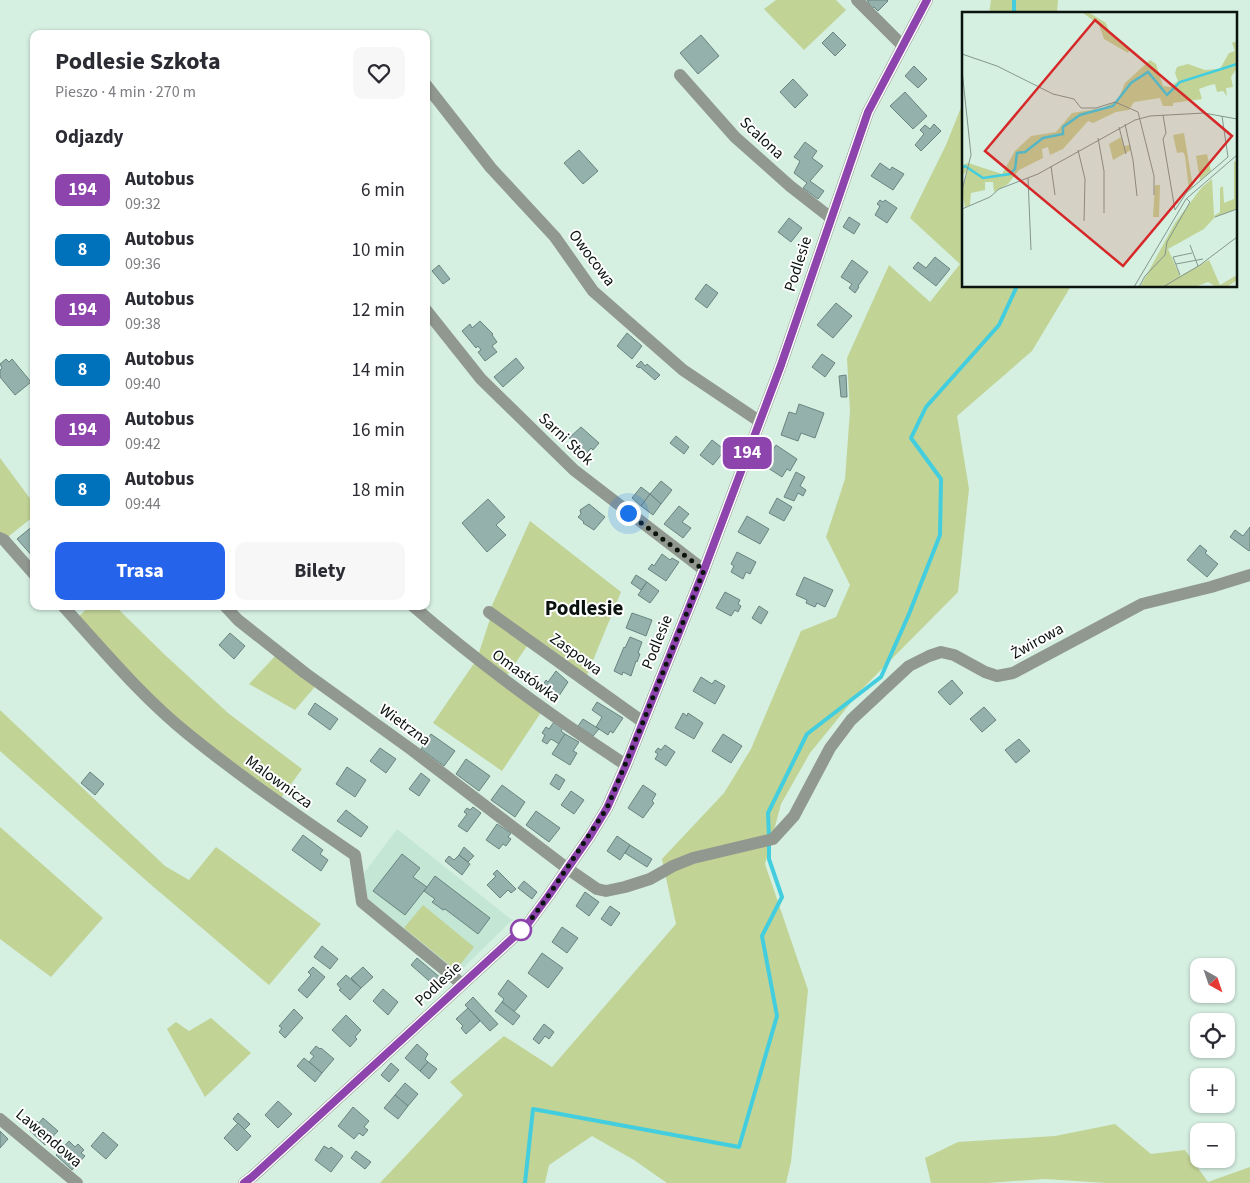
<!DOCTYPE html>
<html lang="pl">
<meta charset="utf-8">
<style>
:root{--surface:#fff;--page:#f7f7f7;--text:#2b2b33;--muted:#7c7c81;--accent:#2563eb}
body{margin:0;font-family:"Source Sans 3",sans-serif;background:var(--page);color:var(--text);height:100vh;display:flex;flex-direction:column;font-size:19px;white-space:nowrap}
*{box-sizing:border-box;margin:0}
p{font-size:16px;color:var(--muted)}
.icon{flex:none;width:28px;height:28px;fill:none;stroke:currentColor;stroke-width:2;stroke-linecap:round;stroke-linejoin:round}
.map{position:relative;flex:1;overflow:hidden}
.details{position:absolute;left:30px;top:30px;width:400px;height:580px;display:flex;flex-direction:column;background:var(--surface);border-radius:10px;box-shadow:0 1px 4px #0004}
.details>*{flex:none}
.badge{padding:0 10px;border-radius:8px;font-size:18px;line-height:32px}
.needle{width:32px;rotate:140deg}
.tools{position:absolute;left:1190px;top:958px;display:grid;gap:10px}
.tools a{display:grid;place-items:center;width:45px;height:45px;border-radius:10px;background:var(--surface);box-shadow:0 1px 4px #0004;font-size:25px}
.you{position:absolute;width:25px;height:25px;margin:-12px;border:4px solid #fff;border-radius:50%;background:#1a73e8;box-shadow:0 0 0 8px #1a73e833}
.map>.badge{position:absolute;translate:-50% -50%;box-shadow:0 0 0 2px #fff}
h2{padding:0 25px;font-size:19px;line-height:45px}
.round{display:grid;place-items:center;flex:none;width:52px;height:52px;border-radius:10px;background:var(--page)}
.overview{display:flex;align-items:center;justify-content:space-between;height:85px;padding:0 25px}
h1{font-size:24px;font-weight:700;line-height:38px}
.primary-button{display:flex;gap:10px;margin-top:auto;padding:10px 25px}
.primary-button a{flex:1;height:58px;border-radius:10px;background:var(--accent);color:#fff;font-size:20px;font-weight:700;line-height:58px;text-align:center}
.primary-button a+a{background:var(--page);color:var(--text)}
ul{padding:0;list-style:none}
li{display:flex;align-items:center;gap:15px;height:60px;padding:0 25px}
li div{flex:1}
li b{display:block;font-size:19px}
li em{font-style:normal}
li .badge{min-width:55px;font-weight:700;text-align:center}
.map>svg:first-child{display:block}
.built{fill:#c4e6d5}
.green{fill:#c1d395}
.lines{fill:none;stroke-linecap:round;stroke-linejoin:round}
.stream{stroke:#42cede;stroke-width:4}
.building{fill:#94b1ac;stroke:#6a8581}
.minor{stroke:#919890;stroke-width:12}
.line-casing{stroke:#fff;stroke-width:11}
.line{stroke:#8e44ad;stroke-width:8}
.walk{stroke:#0a130e;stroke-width:5;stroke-dasharray:0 9}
.stop-dot{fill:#fff;stroke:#8e44ad;stroke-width:2.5}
.labels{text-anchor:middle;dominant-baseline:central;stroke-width:4;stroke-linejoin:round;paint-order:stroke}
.street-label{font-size:16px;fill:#0a130e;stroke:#fff}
.district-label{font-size:21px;font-weight:bold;fill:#0a130e;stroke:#fff}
.inset-river{fill:none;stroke:#42cede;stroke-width:2.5}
.inset-road{fill:none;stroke:#84978d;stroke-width:1}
.view{fill:#d62828;fill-opacity:0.15;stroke:#d62828;stroke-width:2.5}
.inset-edge{fill:none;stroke:#0a130e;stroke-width:2.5}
</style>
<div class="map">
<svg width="1250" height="1183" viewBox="0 0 1250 1183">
<rect width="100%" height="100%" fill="#d5efe1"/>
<path class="built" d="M397,829L512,920L457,974L365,901L362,876Z"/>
<g class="green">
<path d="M776,0H836L846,10L804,50L764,9Z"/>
<path d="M991,0H1058L1057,14H989Z"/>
<path d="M964,100V286H1071L1032,351L957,416L969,489L958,592L862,689L810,753L781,804L765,864L808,990L791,1162L786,1183H667L634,1160L592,1136L549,1165L545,1183H380L463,1095L450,1082L504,1036L552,1067L676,924L662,859L724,793L751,749L801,631L836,617L850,585L826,537L845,479L850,411L847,358L889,265L930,302L960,264L910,218L946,145Z"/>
<path d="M0,458L34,504V516L4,540L0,538Z"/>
<path d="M530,521L621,592L585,680L489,612Z"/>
<path d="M90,606H115L164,654L228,713L302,769L281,798L187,733L75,620Z"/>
<path d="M491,616L529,643L506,677L478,656Z"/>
<path d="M279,652L319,682L295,710L249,684Z"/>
<path d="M475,662L542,711L502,771L433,723Z"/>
<path d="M0,710L165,866L189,880L216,847L321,924L269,985L149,883L0,751Z"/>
<path d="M0,827L103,918L51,977L0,939Z"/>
<path d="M423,905L474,947L456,970L404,928Z"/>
<path d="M211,1018L251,1053L205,1097L167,1029L176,1022L189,1031Z"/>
<path d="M1115,1124L1151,1154L1185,1150L1208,1182L1250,1167V1183H1107L1045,1179L987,1183H931L925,1158L958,1142L1055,1136Z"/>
</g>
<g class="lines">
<g class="stream">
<path d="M1014,14V0"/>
<path d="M769,837L768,813L807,734L881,677L909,614L940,535L941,479L911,438L926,407L999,325L1017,286"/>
<path d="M525,1183L533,1109L739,1147L777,1016L762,936L782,897L769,859V844"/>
</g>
</g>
<g class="building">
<path d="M867,0H887L888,1L878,11L874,7L872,8Z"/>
<path d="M833,32L846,45L835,56L822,43Z"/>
<path d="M701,35L719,56L698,74L680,53Z"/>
<path d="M914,66L927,79L918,88L905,76Z"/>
<path d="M793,79L808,95L795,108L780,92Z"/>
<path d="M905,92L927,116L913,129L890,106Z"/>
<path d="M934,124L941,131L921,151L915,145L924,134L920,130L925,125L930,129Z"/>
<path d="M805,142L817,151L812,158L823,166L810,181L824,191L818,199L803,188L807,183L794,173L800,161L794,157Z"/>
<path d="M579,150L598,171L583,184L564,163Z"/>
<path d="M880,163L890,170L892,167L904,174L893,190L871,176Z"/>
<path d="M880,200L883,202L885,200L897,208L887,223L875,215L880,206L877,204Z"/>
<path d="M849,217L860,224L854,234L843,227Z"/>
<path d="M789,218L802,228L791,242L778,232Z"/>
<path d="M935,257L950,269L936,286L913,268L918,262L926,268Z"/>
<path d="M852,260L868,272L858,286L859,287L855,293L849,288L852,284L841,277Z"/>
<path d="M439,265L450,279L443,284L432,271Z"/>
<path d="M706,284L718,293L707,308L695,299Z"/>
<path d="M836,303L852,316L833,338L817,325Z"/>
<path d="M480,321L493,334L492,335L497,342L492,346L497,352L485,361L478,352L481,350L478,346L476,348L462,331L470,324L472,328Z"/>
<path d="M627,333L642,346L632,359L617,346Z"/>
<path d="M822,354L835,363L825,377L812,367Z"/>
<path d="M516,358L524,368L503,387L494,377Z"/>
<path d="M6,359L9,362L12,359L31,382L15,395L0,377V370L2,368L0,364Z"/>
<path d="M641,361L645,366L647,364L660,375L655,380L640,367L639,368L636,366Z"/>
<path d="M846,375L847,397H841L839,376Z"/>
<path d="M799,404L824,413L815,438L801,433L798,441L781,435L789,412L796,414Z"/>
<path d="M581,427L599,443L593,450L591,448L582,459L573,451L577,446L569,438Z"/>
<path d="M676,436L689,447L684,454L670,443Z"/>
<path d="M712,440L725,450L713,465L700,455Z"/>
<path d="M776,445L797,459L790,471L787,469L782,477L768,468L772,461L768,458Z"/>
<path d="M796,472L805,477L800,486L806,490L803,496L798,493L794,501L784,497Z"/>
<path d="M661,481L672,490L661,504L650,494Z"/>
<path d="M641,487L650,494L641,506L632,498Z"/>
<path d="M650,494L661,504L653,515L641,506Z"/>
<path d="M777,498L792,507L784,521L769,513Z"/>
<path d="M488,499L505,517L496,525L506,535L487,552L462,523Z"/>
<path d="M589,504L605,517L594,530L583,523L584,522L578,517L581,514L580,510Z"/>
<path d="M679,506L689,514L682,522L691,528L683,538L664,524Z"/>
<path d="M747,516L769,529L760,544L738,532Z"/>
<path d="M34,525V558L17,539Z"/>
<path d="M1250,527V550L1249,551L1230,537L1235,530L1243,536Z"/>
<path d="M1200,545L1207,551L1205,553L1218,564L1207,577L1187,560Z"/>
<path d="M737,552L756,562L750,574L746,572L743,579L731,572L734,566L731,564Z"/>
<path d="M662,554L670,560L672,558L679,562L666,581L648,569L652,564L654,566Z"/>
<path d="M636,575L647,582L641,590L631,583Z"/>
<path d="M804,577L833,590L825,607L817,603L815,607L806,603L807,600L796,595Z"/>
<path d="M647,582L659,591L650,603L638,595Z"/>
<path d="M725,592L740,600L738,604L741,606L738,612L735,610L731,616L716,608Z"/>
<path d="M759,606L768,612L761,624L752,618Z"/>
<path d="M632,613L652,620L646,636L626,628Z"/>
<path d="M230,633L245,646L234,659L219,645Z"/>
<path d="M630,637L642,642L638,653L640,654L637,662L636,661L631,676L623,672L622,675L614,671L624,647L625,648Z"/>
<path d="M556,671L568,682L557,699L541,688L546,680L548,682Z"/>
<path d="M701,677L712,684L715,680L725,686L715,704L693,691Z"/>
<path d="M952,680L963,693L950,705L938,692Z"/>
<path d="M597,702L623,718L613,733L610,731L608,735L596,727L602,717L592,710Z"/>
<path d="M315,703L338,719L330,730L308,714Z"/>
<path d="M984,707L996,720L982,732L970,719Z"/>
<path d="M683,713L687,716L688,713L703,723L694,739L675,728Z"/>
<path d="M583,719L599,729L593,736L578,726Z"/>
<path d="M554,722L563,728L561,731L565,734L559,744L551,739L547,744L542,741L545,735L542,733L546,727L549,729Z"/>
<path d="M431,734L455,751L444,766L421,749Z"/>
<path d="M565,734L579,742L573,751L577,753L570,765L552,754Z"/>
<path d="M723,734L742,746L731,763L712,751Z"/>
<path d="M1019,739L1030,751L1016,763L1005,750Z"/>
<path d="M665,745L675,752L666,766L655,759L658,754L655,752L658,748L661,750Z"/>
<path d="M380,748L396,759L386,773L370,761Z"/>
<path d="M466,759L490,776L479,791L456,774Z"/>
<path d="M347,767L366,780L355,797L336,784Z"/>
<path d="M90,772L104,784L95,795L81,783Z"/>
<path d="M421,773L430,780L419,796L409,789Z"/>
<path d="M556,774L565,780L559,790L550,784Z"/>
<path d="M502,785L525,802L515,817L491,800Z"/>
<path d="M643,785L656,794L652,801L654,803L643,818L628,808Z"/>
<path d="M571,791L584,800L574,814L561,805Z"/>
<path d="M473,807L481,813L467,832L458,826L467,814L464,812L467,808L470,810Z"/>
<path d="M346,810L368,827L361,837L337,821Z"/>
<path d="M536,811L560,828L549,842L526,825Z"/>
<path d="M497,824L511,833L508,837L511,839L506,846L503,844L499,849L486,840Z"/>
<path d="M303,835L323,850L320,854L328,860L321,871L292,850Z"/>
<path d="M617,836L630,845L620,860L607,851Z"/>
<path d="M630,845L652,859L647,867L625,853Z"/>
<path d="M464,847L474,856L468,862L459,855Z"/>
<path d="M402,854L420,868L413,877L427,887L405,915L373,891Z"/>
<path d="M459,855L470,864L462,875L445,861L449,856L454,860Z"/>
<path d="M497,870L516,889L511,893L508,890L500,898L487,885L496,876L493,874Z"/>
<path d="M435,876L490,918L478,934L445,909L443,910L432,902L435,899L424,891Z"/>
<path d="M524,881L537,892L532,899L518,888Z"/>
<path d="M585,892L599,902L589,916L576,906Z"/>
<path d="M610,906L620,913L611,926L601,919Z"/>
<path d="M562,927L578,938L567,953L552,942Z"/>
<path d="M322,946L338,959L330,969L314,957Z"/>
<path d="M542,953L563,968L548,988L528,973Z"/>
<path d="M417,958L442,979L436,987L411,965Z"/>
<path d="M313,967L325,977L307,998L298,990L311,975L308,972Z"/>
<path d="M363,967L373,977L361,988L351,978Z"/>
<path d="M346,975L361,988L350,1000L339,990L341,989L337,984Z"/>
<path d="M508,980L527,996L514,1012L502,1002L504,999L498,994Z"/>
<path d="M383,989L398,1002L388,1015L373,1001Z"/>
<path d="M473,997L498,1024L490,1031L465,1005Z"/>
<path d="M502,1002L520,1016L513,1025L495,1011Z"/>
<path d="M468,1008L480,1021L466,1034L461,1028L463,1026L456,1019Z"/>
<path d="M294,1009L303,1018L285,1038L279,1032L282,1028L279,1026Z"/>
<path d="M346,1015L361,1030L355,1037L357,1039L350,1047L332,1030Z"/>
<path d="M544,1024L554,1032L549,1039L545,1036L539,1044L533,1039Z"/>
<path d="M417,1044L428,1054L425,1059L428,1062L420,1071L405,1058Z"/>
<path d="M316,1046L320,1049L321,1048L334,1059L322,1073L309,1062L314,1056L310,1053Z"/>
<path d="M304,1058L322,1073L315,1082L297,1066Z"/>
<path d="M428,1062L437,1069L429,1079L420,1071Z"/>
<path d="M391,1063L399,1070L389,1082L381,1075Z"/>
<path d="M405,1083L418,1094L408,1106L395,1095Z"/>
<path d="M395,1095L408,1106L398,1119L384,1108Z"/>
<path d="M278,1101L292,1114L278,1128L265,1115Z"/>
<path d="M353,1107L369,1121L364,1127L368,1130L363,1136L359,1133L354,1139L338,1126Z"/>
<path d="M238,1113L250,1124L244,1130L233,1119Z"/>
<path d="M43,1118L58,1131L45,1145L29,1130L37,1121L39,1123Z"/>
<path d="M238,1123L251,1136L237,1151L224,1138Z"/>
<path d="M0,1131L8,1139L0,1148Z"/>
<path d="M103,1132L118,1145L106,1159L91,1146Z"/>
<path d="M69,1141L75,1147L78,1144L84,1150L81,1153L85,1156L72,1170L56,1155Z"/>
<path d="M324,1146L329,1149L331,1147L343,1156L331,1172L315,1160Z"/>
<path d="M356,1151L371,1162L365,1169L351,1158Z"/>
</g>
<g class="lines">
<g class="minor">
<path d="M857,0L902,45"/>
<path d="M680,75L735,137L790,186L831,218"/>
<path d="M426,85L491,168L555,237L593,291L683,370L759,421"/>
<path d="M426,310L481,379L574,470L704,570"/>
<path d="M0,538L4,540L34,574"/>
<path d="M63,606C103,650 142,697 188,734C242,778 298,816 355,855L362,902L462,984"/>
<path d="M225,606L238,620L305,673L412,750L568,869L597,889L606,891L625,887L650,879L673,866L693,858L773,839L794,816L830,748L851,720L909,666L929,656L941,652L954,655L985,672L997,676L1013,673L1142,604L1211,587L1250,575"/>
<path d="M413,606C480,664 551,716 626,765"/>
<path d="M489,612L643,722"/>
<path d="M0,1119L77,1183"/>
<path d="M244,1183L252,1177L527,925L549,895L590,836L607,808L626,765L704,570L781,365L868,112L927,0"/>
</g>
</g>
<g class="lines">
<g class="line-casing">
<path id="line" d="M244,1183L252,1177L527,925L549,895L590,836L607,808L626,765L704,570L781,365L868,112L927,0"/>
</g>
<use href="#line" class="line"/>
<path class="walk" d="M521,930L517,933L527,925L549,895L607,808L643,722L704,570L628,513"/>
</g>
<circle class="stop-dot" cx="521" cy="930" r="10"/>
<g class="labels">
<g class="street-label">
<text transform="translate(762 138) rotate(43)">Scalona</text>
<text transform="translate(592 258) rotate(53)">Owocowa</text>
<text transform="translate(798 264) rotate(-72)">Podlesie</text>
<text transform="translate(566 439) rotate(43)">Sarni Stok</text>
<text transform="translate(1037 641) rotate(-29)">Żwirowa</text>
<text transform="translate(657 642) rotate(-68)">Podlesie</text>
<text transform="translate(576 654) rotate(36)">Zaspowa</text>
<text transform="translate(526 676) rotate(36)">Omastówka</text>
<text transform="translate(405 725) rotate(36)">Wietrzna</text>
<text transform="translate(279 782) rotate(36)">Malownicza</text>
<text transform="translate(438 984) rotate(-43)">Podlesie</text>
<text transform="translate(49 1138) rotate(40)">Lawendowa</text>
</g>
<g class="district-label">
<text x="584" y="608">Podlesie</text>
</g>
</g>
<g transform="translate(962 12)">
<rect width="275" height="275" fill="#d5efe1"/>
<path d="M120,0H126L144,11L148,22L168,37L166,41L142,27L137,13ZM275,29V56L269,65L271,75L264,76L265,84L261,79L255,80L253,72L245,74L237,77L240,87L211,91V94H201L198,86L172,90L167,98L154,100L131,111L126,109L101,137L88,143L86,135L80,137L81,146L57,158L46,172L32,180L31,170H23V178L9,181L8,193L3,195L0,179L6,157L1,163L0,177V153L6,151L40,162L53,139L69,124L94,120L110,101L141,96L156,88L163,71L188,48L194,52L201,74L208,75L216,69L213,61L215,55L226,52L243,58L258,57L267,41L273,39L270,31ZM222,121L231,175L227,178L223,144L221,140L215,141L211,123ZM159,125L162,134L168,133L169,138L151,148L147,132ZM245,142L249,159L238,168L234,144ZM275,148V197L253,205L242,217L206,237L218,264L247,248L258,273L275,263V268L265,275H254L246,270L233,275H178L213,211L240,175L250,167L252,204L258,200V176L261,174L262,191L272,187V150ZM193,173H198L197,205H191Z" fill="#c1d395"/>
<path class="inset-river" d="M0,156L3,154L21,166L48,162L53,157L55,141L63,140L81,126L101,122V115L118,103L151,94L169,71L186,60L205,83L218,70L275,52"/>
<path class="inset-road" d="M0,42L35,54L91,82L112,87L119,96H134L153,90L176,100L192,164V183M0,58L9,143L0,178M201,103L204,121L201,127L213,198M163,112L171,148L175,184M157,115L164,142M136,126L142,159V201M116,138L123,167L122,209M89,154L93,183M66,166L69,238M224,187L275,143M0,197L28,185L37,177L76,162L173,108L188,104L242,101L275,107M213,198L225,180L266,145L260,104M253,205L275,197M228,233L236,254M214,252L241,247M218,263L211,245L230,241M172,275L224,187M177,275L183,264L203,243L205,230L228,190L224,186M201,275L238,253L275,225"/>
<path class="view" d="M133,8L270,124L161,254L23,139Z"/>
<rect width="275" height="275" class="inset-edge"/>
</g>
</svg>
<div class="tools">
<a><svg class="needle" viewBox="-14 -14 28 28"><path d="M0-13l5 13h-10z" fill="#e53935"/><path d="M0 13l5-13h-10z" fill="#7c7c81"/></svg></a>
<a><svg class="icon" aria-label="locate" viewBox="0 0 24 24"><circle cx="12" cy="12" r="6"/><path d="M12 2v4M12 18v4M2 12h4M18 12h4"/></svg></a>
<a>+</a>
<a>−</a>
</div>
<div class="you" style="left:628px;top:513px"></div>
<b class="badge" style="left:747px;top:453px;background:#8e44ad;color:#fff">194</b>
<section class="details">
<div class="overview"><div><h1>Podlesie Szkoła</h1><p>Pieszo · 4 min · 270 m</p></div><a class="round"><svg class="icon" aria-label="heart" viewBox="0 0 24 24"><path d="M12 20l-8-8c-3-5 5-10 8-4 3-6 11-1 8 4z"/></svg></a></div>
<h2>Odjazdy</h2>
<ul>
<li><span class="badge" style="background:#8e44ad;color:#fff">194</span><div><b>Autobus</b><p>09:32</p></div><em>6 min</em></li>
<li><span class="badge" style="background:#0072bc;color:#fff">8</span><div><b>Autobus</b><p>09:36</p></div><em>10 min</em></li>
<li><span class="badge" style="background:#8e44ad;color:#fff">194</span><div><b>Autobus</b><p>09:38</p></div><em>12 min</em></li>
<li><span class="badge" style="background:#0072bc;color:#fff">8</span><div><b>Autobus</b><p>09:40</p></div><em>14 min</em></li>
<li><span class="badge" style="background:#8e44ad;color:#fff">194</span><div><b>Autobus</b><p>09:42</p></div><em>16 min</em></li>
<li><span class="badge" style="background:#0072bc;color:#fff">8</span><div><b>Autobus</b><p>09:44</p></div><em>18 min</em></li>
</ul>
<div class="primary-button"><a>Trasa</a><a>Bilety</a></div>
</section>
</div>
